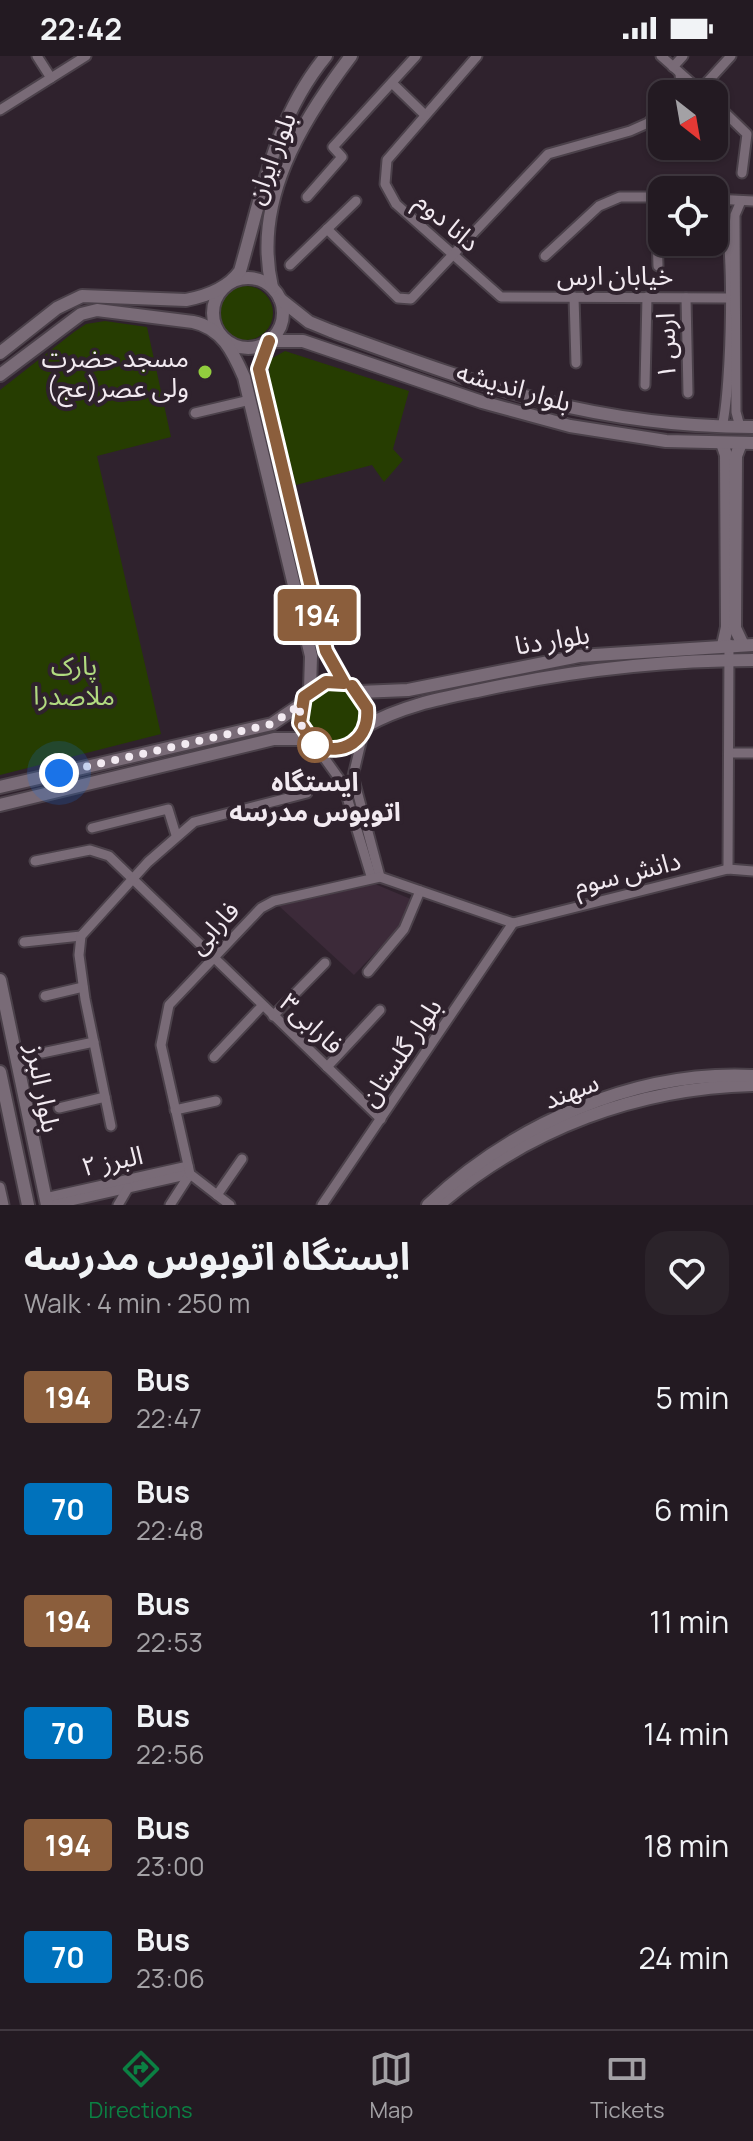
<!DOCTYPE html>
<meta charset="utf-8">
<style>
:root{--surface:#231a22;--page:#2b232a;--text:#f1f3f6;--muted:#a3a1a5;--line:#403840;--accent:#0b8043}
body{margin:0;font-family:Manrope,"Noto Sans Arabic",sans-serif;background:var(--page);color:var(--text);height:100vh;display:flex;flex-direction:column;font-size:30px;white-space:nowrap}
*{box-sizing:border-box;margin:0}
p{font-size:26px;color:var(--muted)}
.icon{flex:none;width:44px;height:44px;fill:none;stroke:currentColor;stroke-width:2;stroke-linecap:round;stroke-linejoin:round}
.map{position:relative;height:1149px;overflow:hidden}
.drawer{display:flex;flex-direction:column;background:var(--surface);flex:1}
.drawer>*{flex:none}
.badge{padding:0 16px;border-radius:6px;font-size:28px;line-height:52px}
.needle{width:52px;rotate:149deg}
.fabs{position:absolute;left:648px;top:24px;display:grid;gap:16px}
.fabs a{display:grid;place-items:center;width:80px;height:80px;border-radius:16px;background:var(--surface);box-shadow:0 2px 6px #0004,0 0 0 2px var(--line);font-size:40px}
.you{position:absolute;width:40px;height:40px;margin:-20px;border:6px solid #fff;border-radius:50%;background:#1a73e8;box-shadow:0 0 0 12px #1a73e833}
.map>.badge{position:absolute;translate:-50% -50%;box-shadow:0 0 0 4px #fff}
.round{display:grid;place-items:center;flex:none;width:84px;height:84px;border-radius:24px;background:var(--page)}
.overview{display:flex;align-items:center;justify-content:space-between;height:136px;padding:0 24px}
h1{font-size:38px;font-weight:700;line-height:60px}
ul{padding:0;list-style:none}
li{display:flex;align-items:center;gap:24px;height:112px;padding:0 24px}
li div{flex:1}
li b{display:block;font-size:30px}
li em{font-style:normal}
li .badge{min-width:88px;font-weight:700;text-align:center}
.status{display:flex;justify-content:space-between;align-items:center;height:56px;padding:0 40px;background:var(--surface);direction:ltr}
.status svg{height:22px;fill:currentColor}
.tab-bar{display:flex;justify-content:space-around;align-items:center;height:112px;border-top:2px solid var(--line);background:var(--surface);font-size:22px;color:var(--muted)}
.tab-bar a{display:grid;justify-items:center;gap:4px}
.tab-bar .on{color:var(--accent)}
.map>svg:first-child{display:block}
.built{fill:#3c2a39}
.green{fill:#263d01}
.lines{fill:none;stroke-linecap:round;stroke-linejoin:round}
.street-casing{stroke:#4b414a;stroke-width:13}
.secondary-casing{stroke:#4b414a;stroke-width:16}
.street{stroke:#796b77;stroke-width:9}
.secondary{stroke:#796b77;stroke-width:12}
.line-casing{stroke:#fff;stroke-width:18}
.line{stroke:#8b5e3c;stroke-width:12}
.walk{stroke:#f2eaf1;stroke-width:8;stroke-dasharray:0 14.4}
.poi-dot{fill:#92cd3e;stroke:#2f222d;stroke-width:3}
.stop-dot{fill:#fff;stroke:#8b5e3c;stroke-width:4}
.labels{text-anchor:middle;dominant-baseline:central;stroke-width:8;stroke-linejoin:round;paint-order:stroke}
.street-label{font-size:26px;fill:#f2eaf1;stroke:#2f222d}
.poi-label{font-size:26px;fill:#f2eaf1;stroke:#2f222d;text-anchor:end}
.park-label{font-size:26px;fill:#b1db80;stroke:#2f222d}
.stop-label{font-size:26px;font-weight:bold;fill:#f2eaf1;stroke:#2f222d}
</style>
<div class="status"><b>22:42</b><svg viewBox="0 0 49 12"><path d="M0 12V9h3v3zM5 12V6h3v6zM10 12V3h3v9zM15 12V0h3v12zM26 1h20v11H26zM47 4h2v5h-2z"/></svg></div>
<div class="map">
<svg width="753" height="1149" viewBox="0 0 753 1149">
<rect width="100%" height="100%" fill="#2f222d"/>
<path class="built" d="M375,828L413,844L406,864L354,919L279,850Z"/>
<g class="green">
<circle cx="246" cy="257" r="27"/>
<path d="M105,265L147,271L171,381L97,400L161,678L0,719V334L74,276L86,268Z"/>
<path d="M285,295L409,335L393,393L403,404L384,426L372,409L296,429L270,330L269,304Z"/>
<circle cx="334" cy="660" r="27"/>
</g>
<g class="lines">
<g class="street-casing">
<g id="street">
<path d="M37,0L51,22"/>
<path d="M477,0L387,104L385,128L396,148L501,241L728,242"/>
<path d="M661,0L704,38"/>
<path d="M673,11L683,0"/>
<path d="M392,27L425,59"/>
<path d="M700,34L731,0"/>
<path d="M675,38L681,28L680,18"/>
<path d="M714,46L747,78L742,117"/>
<path d="M0,54L86,0"/>
<path d="M307,141L342,101L333,91L416,0"/>
<path d="M656,141L658,210"/>
<path d="M714,143L753,145"/>
<path d="M721,144C736,176 731,335 722,371"/>
<path d="M327,173L398,242L411,243L548,98L630,75L648,67L662,53"/>
<path d="M545,200L599,150L620,141H662"/>
<path d="M290,209L356,145"/>
<path d="M574,241L576,307"/>
<path d="M686,242L688,337"/>
<path d="M645,329L647,241"/>
<path d="M195,357L250,344"/>
<path d="M740,371L736,356L735,159L741,145"/>
<path d="M363,678L353,720L380,821"/>
<path d="M315,689L343,728L371,820"/>
<path d="M730,697H753"/>
<path d="M92,772L168,753L176,779"/>
<path d="M35,805L90,794L109,800L381,1063"/>
<path d="M728,813L729,588"/>
<path d="M513,867L728,813L753,815"/>
<path d="M24,886L81,880"/>
<path d="M368,916L404,873L420,835"/>
<path d="M45,940L83,931"/>
<path d="M273,960L325,907"/>
<path d="M42,997L94,986"/>
<path d="M214,1001L262,950"/>
<path d="M327,1011L380,954"/>
<path d="M59,1052L105,1041"/>
<path d="M175,1054L216,1045"/>
<path d="M111,1070L85,943L79,899L81,880L148,806L194,766L307,737"/>
<path d="M0,1131L4,1149"/>
<path d="M217,1139L242,1103"/>
<path d="M45,1142L188,1110"/>
<path d="M53,1149L190,1118"/>
<path d="M118,1149L128,1132"/>
<path d="M170,1149L190,1118"/>
<path d="M230,1149L190,1118L161,989L169,949L261,852L274,845L380,821L513,867"/>
<path d="M322,1149L513,867"/>
</g>
</g>
<g class="secondary-casing">
<g id="secondary">
<circle cx="248" cy="257" r="35"/>
<path d="M272,231C252,145 301,66 351,0"/>
<path d="M280,243L309,266L331,275C480,329 591,371 753,371"/>
<path d="M0,297L57,252L82,240L186,244C207,240 228,232 240,215C262,139 274,63 326,0"/>
<path d="M0,319L81,258L97,254L193,266C222,272 233,296 244,321L311,600L310,634"/>
<path d="M722,387L726,399L727,571L723,589"/>
<path d="M741,387L736,400L735,572L743,589"/>
<circle cx="333" cy="659" r="34"/>
<path d="M344,627L326,595L259,313L269,285H303L482,346L570,370L666,385L753,387"/>
<path d="M359,636L408,634L579,600L753,589"/>
<path d="M366,670C402,650 438,643 477,635C568,615 660,604 753,604"/>
<path d="M0,731L272,668L300,649"/>
<path d="M0,749L274,683H308"/>
<path d="M0,924L47,1149"/>
<path d="M0,1016L28,1149"/>
<path d="M441,1147C529,1072 638,1032 753,1029"/>
<path d="M428,1149C513,1069 634,1014 753,1020"/>
</g>
</g>
<use href="#street" class="street"/>
<use href="#secondary" class="secondary"/>
</g>
<g class="lines">
<g class="line-casing">
<path id="line" d="M269,285L259,313L326,595L344,627L326,626L304,641L300,667L315,689C343,701 370,684 367,652L352,630"/>
</g>
<use href="#line" class="line"/>
<path class="walk" d="M59,717L272,668L300,649V667L315,689"/>
</g>
<circle class="poi-dot" cx="205" cy="316" r="8"/>
<circle class="stop-dot" cx="315" cy="689" r="16"/>
<g class="labels">
<g class="street-label">
<text transform="translate(270 102) rotate(-69)">بلوار ایران</text>
<text transform="translate(448 165) rotate(41)">دانا دوم</text>
<text x="615" y="219">خیابان ارس</text>
<text transform="translate(665 290) rotate(-91)">ارس ۱</text>
<text transform="translate(514 330) rotate(16)">بلوار اندیشه</text>
<text transform="translate(552 583) rotate(-9)">بلوار دنا</text>
<text transform="translate(627 816) rotate(-14)">دانش سوم</text>
<text transform="translate(213 871) rotate(-47)">فارابی</text>
<text transform="translate(312 967) rotate(43)">فارابی۳</text>
<text transform="translate(400 996) rotate(-56)">بلوار گلستان</text>
<text transform="translate(44 1032) rotate(79)">بلوار البرز</text>
<text transform="translate(571 1034) rotate(-21)">سهند</text>
<text transform="translate(112 1104) rotate(-12)">البرز ۲</text>
</g>
<g class="poi-label">
<text x="189" y="301">مسجد حضرت<tspan x="189" dy="30">ولی عصر(عج)</tspan></text>
</g>
<g class="park-label">
<text x="74" y="609">پارک<tspan x="74" dy="30">ملاصدرا</tspan></text>
</g>
<g class="stop-label">
<text x="315" y="725">ایستگاه<tspan x="315" dy="30">اتوبوس مدرسه</tspan></text>
</g>
</g>
</svg>
<div class="fabs">
<a><svg class="needle" viewBox="-14 -14 28 28"><path d="M0-13l5 13h-10z" fill="#e53935"/><path d="M0 13l5-13h-10z" fill="#a3a1a5"/></svg></a>
<a><svg class="icon" aria-label="locate" viewBox="0 0 24 24"><circle cx="12" cy="12" r="6"/><path d="M12 2v4M12 18v4M2 12h4M18 12h4"/></svg></a>
</div>
<div class="you" style="left:59px;top:717px"></div>
<b class="badge" style="left:317px;top:559px;background:#8b5e3c;color:#fff">194</b>
</div>
<section class="drawer">
<div class="overview"><div><h1>ایستگاه اتوبوس مدرسه</h1><p>Walk · 4 min · 250 m</p></div><a class="round"><svg class="icon" aria-label="heart" viewBox="0 0 24 24"><path d="M12 20l-8-8c-3-5 5-10 8-4 3-6 11-1 8 4z"/></svg></a></div>
<ul>
<li><span class="badge" style="background:#8b5e3c;color:#fff">194</span><div><b>Bus</b><p>22:47</p></div><em>5 min</em></li>
<li><span class="badge" style="background:#0072bc;color:#fff">70</span><div><b>Bus</b><p>22:48</p></div><em>6 min</em></li>
<li><span class="badge" style="background:#8b5e3c;color:#fff">194</span><div><b>Bus</b><p>22:53</p></div><em>11 min</em></li>
<li><span class="badge" style="background:#0072bc;color:#fff">70</span><div><b>Bus</b><p>22:56</p></div><em>14 min</em></li>
<li><span class="badge" style="background:#8b5e3c;color:#fff">194</span><div><b>Bus</b><p>23:00</p></div><em>18 min</em></li>
<li><span class="badge" style="background:#0072bc;color:#fff">70</span><div><b>Bus</b><p>23:06</p></div><em>24 min</em></li>
</ul>
</section>
<nav class="tab-bar">
<a class="on"><svg class="icon" aria-label="directions" viewBox="0 0 24 24"><path d="M12 3l9 9-9 9-9-9zM9 14v-3h6M13 9l2 2-2 2"/></svg>Directions</a>
<a><svg class="icon" aria-label="map" viewBox="0 0 24 24"><path d="M3 6l6-2 6 2 6-2v14l-6 2-6-2-6 2zM9 4v14M15 6v14"/></svg>Map</a>
<a><svg class="icon" aria-label="tickets" viewBox="0 0 24 24"><path d="M3 7h18v10H3zM15 7v10"/></svg>Tickets</a>
</nav>
